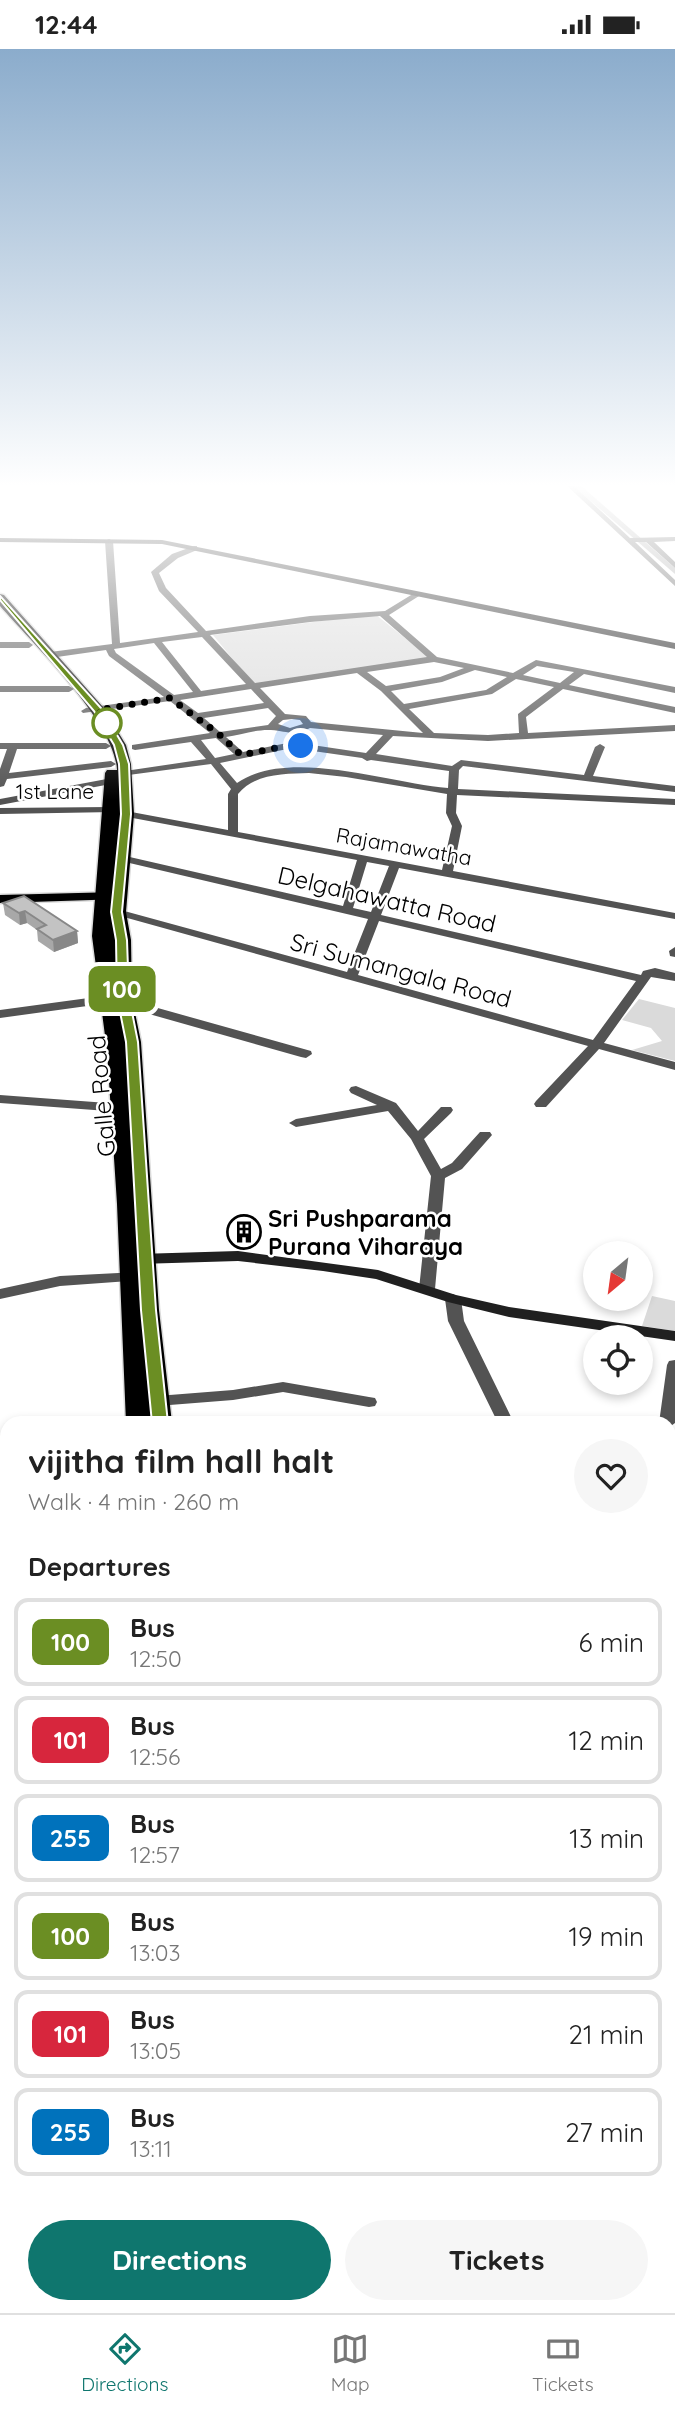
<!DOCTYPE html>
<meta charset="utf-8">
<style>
:root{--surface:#fff;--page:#f6f6f6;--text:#222;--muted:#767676;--line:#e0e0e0;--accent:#0f766e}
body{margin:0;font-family:Quicksand,sans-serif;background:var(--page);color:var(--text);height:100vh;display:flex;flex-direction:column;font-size:26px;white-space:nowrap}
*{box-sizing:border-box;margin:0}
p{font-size:23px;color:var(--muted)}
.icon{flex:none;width:38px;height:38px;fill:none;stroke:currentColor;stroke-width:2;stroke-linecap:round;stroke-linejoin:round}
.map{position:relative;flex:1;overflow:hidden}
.panel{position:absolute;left:0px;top:1367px;width:676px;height:898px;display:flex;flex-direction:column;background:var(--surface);border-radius:21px 21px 0 0;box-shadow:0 4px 10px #0003}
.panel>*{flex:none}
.badge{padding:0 14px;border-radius:10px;font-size:24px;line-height:46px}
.needle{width:46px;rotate:209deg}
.buttons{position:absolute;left:583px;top:1192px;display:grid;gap:14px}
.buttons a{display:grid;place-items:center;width:70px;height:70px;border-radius:50%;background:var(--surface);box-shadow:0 4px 10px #0003;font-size:35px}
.you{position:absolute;width:35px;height:35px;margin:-18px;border:5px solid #fff;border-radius:50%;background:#1a73e8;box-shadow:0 0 0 10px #1a73e833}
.map>.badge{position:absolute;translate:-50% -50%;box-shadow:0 0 0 4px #fff}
h2{padding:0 28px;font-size:26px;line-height:63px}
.round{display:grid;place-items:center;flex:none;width:74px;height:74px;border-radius:37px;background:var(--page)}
.overview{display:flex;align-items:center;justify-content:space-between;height:119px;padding:0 28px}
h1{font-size:33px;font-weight:700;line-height:52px}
.button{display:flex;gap:14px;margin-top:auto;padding:14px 28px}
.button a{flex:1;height:80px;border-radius:42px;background:var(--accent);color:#fff;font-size:28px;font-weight:700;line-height:80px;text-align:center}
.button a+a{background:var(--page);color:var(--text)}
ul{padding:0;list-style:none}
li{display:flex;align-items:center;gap:21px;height:88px;margin:0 14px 10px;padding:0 14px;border:4px solid var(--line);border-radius:14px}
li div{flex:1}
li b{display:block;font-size:26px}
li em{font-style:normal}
li .badge{min-width:77px;font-weight:700;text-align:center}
.status{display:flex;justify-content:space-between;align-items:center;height:49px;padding:0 35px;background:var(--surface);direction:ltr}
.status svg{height:19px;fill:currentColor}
.dock{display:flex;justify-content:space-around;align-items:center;height:98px;border-top:2px solid var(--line);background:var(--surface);font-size:19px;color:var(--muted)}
.dock a{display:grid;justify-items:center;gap:4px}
.dock .on{color:var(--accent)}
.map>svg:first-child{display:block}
.green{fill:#dadada}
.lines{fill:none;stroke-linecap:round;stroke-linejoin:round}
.canal{fill:#a1a1a1;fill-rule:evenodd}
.primary-casing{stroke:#dbdbdb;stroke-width:3}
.highway-casing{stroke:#dbdbdb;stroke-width:3}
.street{fill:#535353;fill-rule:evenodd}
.secondary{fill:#202020;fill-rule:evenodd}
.primary{fill:#000;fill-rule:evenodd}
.highway{fill:#000;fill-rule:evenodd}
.wall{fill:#a8a8a8}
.shaded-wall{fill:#888}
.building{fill:#c3c3c3;stroke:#888;stroke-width:2}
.line{fill:#6b8e23;stroke:#fff;stroke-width:2}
.walk{stroke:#000;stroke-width:7;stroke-dasharray:0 12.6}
.stop-dot{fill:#fff;stroke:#6b8e23;stroke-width:3.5}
.labels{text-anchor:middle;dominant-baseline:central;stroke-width:5;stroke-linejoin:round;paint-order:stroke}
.far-street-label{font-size:21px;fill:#000;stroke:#fff}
.street-label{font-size:24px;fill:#000;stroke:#fff}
.poi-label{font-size:24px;font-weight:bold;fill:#000;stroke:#fff;text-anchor:start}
</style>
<div class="status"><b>12:44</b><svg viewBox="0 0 49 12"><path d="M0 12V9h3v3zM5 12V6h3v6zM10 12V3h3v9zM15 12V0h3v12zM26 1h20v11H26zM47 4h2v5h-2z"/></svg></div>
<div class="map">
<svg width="675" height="2264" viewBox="0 0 675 2264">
<rect width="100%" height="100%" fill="#fff"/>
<g class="green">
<path d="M375,565L430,609L253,635L213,586Z"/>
<path d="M639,950L675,959V1012L632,1001L662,992L651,979L622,971Z"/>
<path d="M652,1247L675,1252V1282L642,1277Z"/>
<path d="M492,2258H570L568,2264H491Z"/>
</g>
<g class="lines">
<g class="canal">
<path d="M571,435H579L675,519V525Z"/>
<path d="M675,2048V2072L668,2075V2050Z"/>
</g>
<g class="primary-casing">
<path id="primary" d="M117,843L124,847L122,850L0,854V846Z"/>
</g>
<g class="highway-casing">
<g id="highway">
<path d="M0,545L4,546L103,658L126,696L131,715L134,765L126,863L131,891L132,949L141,993L159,1261L172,1374H126L117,1155L107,1002L92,887L105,724L107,721H117C115,673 32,594 0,557Z"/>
<path d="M7,2050V2108L0,2111V2053Z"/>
<path d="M7,2140V2196L0,2199V2143Z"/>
</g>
</g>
<g class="street">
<path d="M565,435H572L630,489L675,488V492L654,493L675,513V519L646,493H635L675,531V537Z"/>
<path d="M109,490L113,492L120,594L198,583L159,542L151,523L172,505L194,497H197V501L178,509L159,524L166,539L206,582L310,567L385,562L416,543H419V547L389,566L437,608L513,624L536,611L675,638V644L584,625L569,636L675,658V664L563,640L526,668L528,684L675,676V682L488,692L393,687L376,705L452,717L461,711L584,726L595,698L600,695L605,698L593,727L675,737V743L463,717L459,721L458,740L675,750V756L457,746L456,764L462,777L453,822L675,864V870L399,819L381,866L641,926L643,922L655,919L675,924V932L651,928L604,994L675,1013V1021L599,1000L546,1058H536L534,1055L536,1052L588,997L113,865L111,863L117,860L347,923L368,870L121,812L116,809L121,806L343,857L357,811L122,767L121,765L126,762L228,781V745L231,740L211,715L121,727L120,725L125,722L206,710L191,693L135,701L132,700V696L210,684L170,652L83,664L81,662L86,659L164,648L109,607L106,601L50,609L46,606L50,603L112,595L105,492ZM380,567L427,608L255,634L210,586L310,573ZM202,588L246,635L201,642L162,593ZM154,594L193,643L174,646L116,604L114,600ZM434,613L464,619L440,628L386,637L367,623ZM537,617L574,623L560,634L523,626ZM475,621L507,628L486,641L404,655L391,642L442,633ZM357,624L381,642L423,684L311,673L306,667L285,665L260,639ZM516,630L554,638L518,665L519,684L488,686L434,684L409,660L492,645ZM251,640L264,654L198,664L180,651ZM268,659L276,667L268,676L220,683L204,669ZM292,670L300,671L303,675L290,679L278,675L283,671ZM310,679L383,686L366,704L292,693L243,703L226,688C240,686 257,680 271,681C288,682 293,688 310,679ZM216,689L234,705L215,709L201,691ZM292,699L362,709L367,712L371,711L449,722L448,739C389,734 288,698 237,734L220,714ZM309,724L346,728L447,745L446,764L452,777L442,821L238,783V745C255,724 285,725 309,724ZM367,813L389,817L371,863L353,859ZM379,872L636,932L593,991L358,926Z"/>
<path d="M0,593H29L33,596L29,599H0Z"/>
<path d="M0,637H69L74,640L69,643H0Z"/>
<path d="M0,694H106L111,697L106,700H17L9,724L111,712L116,715L111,718L7,730L4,737L0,738V720L7,700H0Z"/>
<path d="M112,729L116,730V734L0,756V750Z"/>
<path d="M110,758L114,759V763L0,765V759Z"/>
<path d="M675,898V908L670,907L669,902Z"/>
<path d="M118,945L124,949L119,953L140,954L311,1002L312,1005L306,1009L301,1008L135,961L110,959L109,954L0,969V961Z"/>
<path d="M356,1037L396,1054L418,1082L441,1058H451L453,1061L451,1064L424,1090L441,1120L452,1114L480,1083H490L492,1086L462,1120L445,1129L435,1240L432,1243L427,1245L419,1240L431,1127L411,1090L388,1062L296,1078L289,1074L296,1070L377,1056L351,1044L349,1041L351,1038Z"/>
<path d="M0,1046L121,1055L128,1059L121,1063L0,1054Z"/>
<path d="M138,1223L145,1228L143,1231L60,1237L0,1250V1240L60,1227Z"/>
<path d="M453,1245L461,1250L464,1272L514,1374H498L448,1272L445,1250Z"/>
<path d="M675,1311V1374L668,1379V1374H659L667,1316L669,1312Z"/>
<path d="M283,1333L369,1348L375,1349L377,1353L375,1357L369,1358L283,1343L233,1351L157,1357L151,1356L149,1352L151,1348L157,1347L233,1341Z"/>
<path d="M7,1437V1449L0,1450V1438Z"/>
<rect x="668" y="1539" width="7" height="14"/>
<rect x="668" y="1607" width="7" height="14"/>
<path d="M0,1698L7,1699V1715L0,1714Z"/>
<rect x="668" y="1804" width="7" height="18"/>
<path d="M675,2066V2091L668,2093V2068Z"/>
<path d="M568,2258H594L592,2264H566Z"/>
</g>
<g class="secondary">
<path d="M0,489L162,491L675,594V600L162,495L0,493Z"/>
<path d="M238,1202L378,1221L456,1246L509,1258L675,1282V1292L509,1268L448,1253L376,1230L323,1222L238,1212L139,1215L132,1210L139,1205Z"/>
</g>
<use href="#primary" class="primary"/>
<use href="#highway" class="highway"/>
</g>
<g class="wall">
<path d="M3,854L77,882L78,894L54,903L38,892L37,881L27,874L20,876L5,866Z"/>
<rect x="237" y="1173" width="14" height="16"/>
</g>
<g class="shaded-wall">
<path d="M25,862L27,874L20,876L19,864Z"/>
<path d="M77,882L78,894L54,903L53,891Z"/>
</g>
<g class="building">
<path d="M24,847L77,882L53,891L37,880L46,876L25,862L19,864L3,854Z"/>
<path d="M237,1173H251V1184L237,1185Z"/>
</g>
<linearGradient id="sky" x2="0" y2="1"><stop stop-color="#8baccc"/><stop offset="0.58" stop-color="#fff"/><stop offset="1" stop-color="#fff" stop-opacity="0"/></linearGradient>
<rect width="675" height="752" fill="url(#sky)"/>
<path class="line" d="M0,547L101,659L123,696L129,715L131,765L122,863L127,891L129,948L138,993L156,1261L168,1374L160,1379L152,1374L141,1261L126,993L117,948L116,891L111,863L121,765L119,715L114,696L94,662L0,551Z"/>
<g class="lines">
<path class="walk" d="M107,674L98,661L170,649L220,686L241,706L285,697H301"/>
</g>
<defs>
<g id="building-ring" transform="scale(1.75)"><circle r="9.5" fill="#fff" stroke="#000" stroke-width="1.5"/><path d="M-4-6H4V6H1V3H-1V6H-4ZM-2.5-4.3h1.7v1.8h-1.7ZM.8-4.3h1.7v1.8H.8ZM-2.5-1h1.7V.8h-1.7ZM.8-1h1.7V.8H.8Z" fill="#000"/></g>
</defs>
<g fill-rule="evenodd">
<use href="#building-ring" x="244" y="1183"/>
</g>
<circle class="stop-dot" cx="107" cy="674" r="14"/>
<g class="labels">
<g class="far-street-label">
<text x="55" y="742">1st Lane</text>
<text transform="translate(404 797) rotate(10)">Rajamawatha</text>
</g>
<g class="street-label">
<text transform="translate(387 850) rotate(13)">Delgahawatta Road</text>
<text transform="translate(401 921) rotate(15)">Sri Sumangala Road</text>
<text transform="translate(101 1047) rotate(-95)">Galle Road</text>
</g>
<g class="poi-label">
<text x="268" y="1169">Sri Pushparama<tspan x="268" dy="28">Purana Viharaya</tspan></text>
</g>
</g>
</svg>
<div class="buttons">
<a><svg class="needle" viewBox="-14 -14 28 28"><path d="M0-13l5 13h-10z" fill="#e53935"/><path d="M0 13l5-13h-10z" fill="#767676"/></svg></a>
<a><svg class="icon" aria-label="locate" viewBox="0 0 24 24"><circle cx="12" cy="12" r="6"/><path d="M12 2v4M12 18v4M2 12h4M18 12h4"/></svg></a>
</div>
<div class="you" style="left:301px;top:697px"></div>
<b class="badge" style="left:122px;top:940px;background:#6b8e23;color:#fff">100</b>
<section class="panel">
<div class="overview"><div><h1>vijitha film hall halt</h1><p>Walk · 4 min · 260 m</p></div><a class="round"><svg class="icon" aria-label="heart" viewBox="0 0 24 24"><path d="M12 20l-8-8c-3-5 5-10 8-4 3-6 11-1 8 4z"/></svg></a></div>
<h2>Departures</h2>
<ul>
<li><span class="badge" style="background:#6b8e23;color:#fff">100</span><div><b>Bus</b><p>12:50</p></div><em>6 min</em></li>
<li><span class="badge" style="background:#d7263d;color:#fff">101</span><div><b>Bus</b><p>12:56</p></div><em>12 min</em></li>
<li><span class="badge" style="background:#0072bc;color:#fff">255</span><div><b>Bus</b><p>12:57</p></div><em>13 min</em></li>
<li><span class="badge" style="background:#6b8e23;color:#fff">100</span><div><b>Bus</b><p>13:03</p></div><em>19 min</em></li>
<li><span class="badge" style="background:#d7263d;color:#fff">101</span><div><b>Bus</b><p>13:05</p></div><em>21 min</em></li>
<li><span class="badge" style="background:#0072bc;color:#fff">255</span><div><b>Bus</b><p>13:11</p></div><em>27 min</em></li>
</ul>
<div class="button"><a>Directions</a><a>Tickets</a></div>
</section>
</div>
<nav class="dock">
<a class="on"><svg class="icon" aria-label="directions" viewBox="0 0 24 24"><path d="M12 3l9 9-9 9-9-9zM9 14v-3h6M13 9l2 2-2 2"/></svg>Directions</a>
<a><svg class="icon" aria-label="map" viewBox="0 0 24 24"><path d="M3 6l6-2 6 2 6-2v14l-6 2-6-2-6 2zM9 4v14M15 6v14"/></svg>Map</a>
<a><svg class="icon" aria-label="tickets" viewBox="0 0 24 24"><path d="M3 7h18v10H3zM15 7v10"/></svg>Tickets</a>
</nav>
